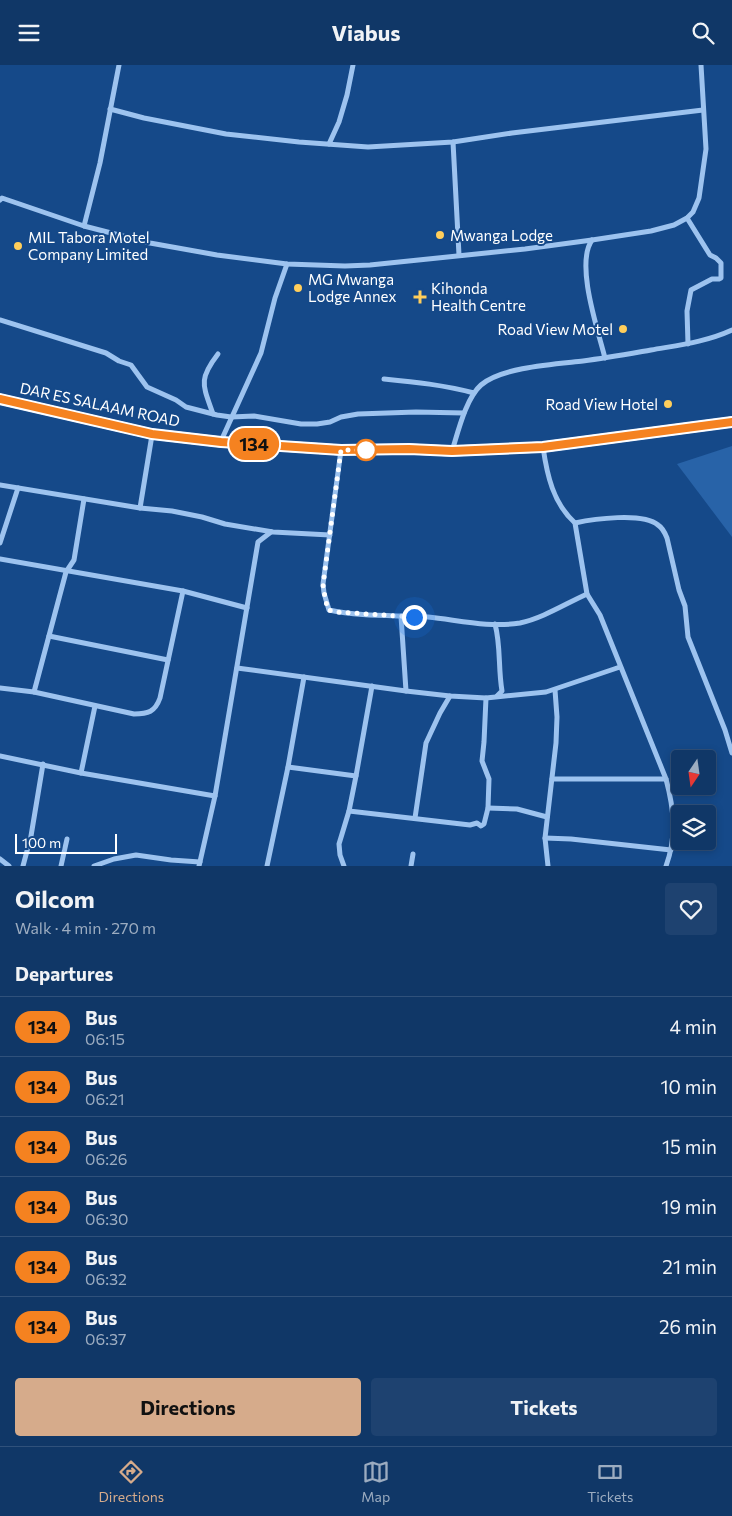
<!DOCTYPE html>
<meta charset="utf-8">
<style>
:root{--surface:#103767;--page:#1e4270;--text:#f1f3f6;--muted:#9cacc0;--line:#30517b;--accent:#d6ab8b}
body{margin:0;font-family:Commissioner,sans-serif;background:var(--page);color:var(--text);height:100vh;display:flex;flex-direction:column;font-size:19px;white-space:nowrap}
*{box-sizing:border-box;margin:0}
p{font-size:16px;color:var(--muted)}
.icon{flex:none;width:28px;height:28px;fill:none;stroke:currentColor;stroke-width:2;stroke-linecap:round;stroke-linejoin:round}
.map{position:relative;height:801px;overflow:hidden}
.panel{display:flex;flex-direction:column;background:var(--surface);flex:1}
.panel>*{flex:none}
.badge{padding:0 10px;border-radius:16px;font-size:18px;line-height:32px}
.needle{width:32px;rotate:193deg}
.buttons{position:absolute;left:671px;top:685px;display:grid;gap:10px}
.buttons a{display:grid;place-items:center;width:45px;height:45px;border-radius:5px;background:var(--surface);box-shadow:0 2px 8px #0003,0 0 0 1px var(--line);font-size:25px}
.scale{position:absolute;left:15px;bottom:12px;width:102px;box-sizing:border-box;padding-left:5px;border:2px solid #fff;border-top:0;font-size:14px;line-height:18px;white-space:nowrap;color:#fff;-webkit-text-stroke:4px #154989;paint-order:stroke}
.you{position:absolute;width:25px;height:25px;margin:-12px;border:4px solid #fff;border-radius:50%;background:#1a73e8;box-shadow:0 0 0 8px #1a73e833}
.map>.badge{position:absolute;translate:-50% -50%;box-shadow:0 0 0 2px #fff}
h2{padding:0 15px;font-size:19px;line-height:45px}
.round{display:grid;place-items:center;flex:none;width:52px;height:52px;border-radius:5px;background:var(--page)}
.headline{display:flex;align-items:center;justify-content:space-between;height:85px;padding:0 15px}
h1{font-size:24px;font-weight:700;line-height:38px}
.primary-button{display:flex;gap:10px;margin-top:auto;padding:10px 15px}
.primary-button a{flex:1;height:58px;border-radius:5px;background:var(--accent);color:#111;font-size:20px;font-weight:700;line-height:58px;text-align:center}
.primary-button a+a{background:var(--page);color:var(--text)}
ul{padding:0;list-style:none}
li{display:flex;align-items:center;gap:15px;height:60px;padding:0 15px;border-top:1px solid var(--line)}
li div{flex:1}
li b{display:block;font-size:19px}
li em{font-style:normal}
li .badge{min-width:55px;font-weight:700;text-align:center}
header{display:flex;justify-content:space-between;align-items:center;height:65px;padding:0 15px;background:var(--surface);font-size:22px;font-weight:700}
.menu{display:flex;justify-content:space-around;align-items:center;height:70px;border-top:1px solid var(--line);background:var(--surface);font-size:14px;color:var(--muted)}
.menu a{display:grid;justify-items:center;gap:2px}
.menu .on{color:var(--accent)}
.map>svg:first-child{display:block}
.green{fill:#2863a8}
.lines{fill:none;stroke-linecap:round;stroke-linejoin:round}
.minor{stroke:#9dc3ef;stroke-width:5}
.trunk{stroke:#f2f7ff;stroke-width:12}
.line-casing{stroke:#fff;stroke-width:11}
.line{stroke:#f58220;stroke-width:8}
.walk{stroke:#fff;stroke-width:5;stroke-dasharray:0 9}
.poi-dot{fill:#ffce5b;stroke:#154989;stroke-width:2}
.stop-dot{fill:#fff;stroke:#f58220;stroke-width:2.5}
.labels{text-anchor:middle;dominant-baseline:central;stroke-width:4;stroke-linejoin:round;paint-order:stroke}
.poi-label{font-size:15px;fill:#fff;stroke:#154989;text-anchor:start}
.street-label{font-size:15px;fill:#fff;stroke:#154989}
</style>
<header><svg class="icon" aria-label="menu" viewBox="0 0 24 24"><path d="M4 6h16M4 12h16M4 18h16"/></svg>Viabus<svg class="icon" aria-label="search" viewBox="0 0 24 24"><circle cx="10" cy="10" r="6"/><path d="M15 15l6 6"/></svg></header>
<div class="map">
<svg width="732" height="801" viewBox="0 0 732 801">
<rect width="100%" height="100%" fill="#154989"/>
<path class="green" d="M732,381V472L677,399Z"/>
<g class="lines">
<g class="minor">
<path d="M110,44L144,53L226,69L299,77L368,82L453,77L512,68L703,45"/>
<path d="M453,77L459,190"/>
<path d="M329,79L339,57L347,30L353,0"/>
<path d="M0,135L2,133L84,161L150,178L217,190L287,199L345,201L370,200L525,184L592,175L651,166L674,160L687,153L693,147L699,133L706,84L701,0"/>
<path d="M687,153L710,190L716,193L721,198V213L719,214H712L691,225L687,246L688,279"/>
<path d="M84,161L100,98L119,0"/>
<path d="M592,175C575,199 598,265 605,293"/>
<path d="M0,255L106,288L119,296L131,300L147,322L176,335L186,342L217,350L231,352L254,351L301,359H317L330,357L341,352L358,349L416,347L464,348"/>
<path d="M384,314C415,317 444,320 474,328"/>
<path d="M213,349C203,320 198,315 218,289"/>
<path d="M221,376L261,288L275,233L287,199"/>
<path d="M543,382C547,410 553,438 575,458L587,529L600,550L666,714C674,744 677,771 666,801"/>
<path d="M341,385L323,519L324,528L329,545C361,552 395,550 428,552C458,555 489,563 520,558C543,553 565,539 587,529"/>
<path d="M452,386C458,367 466,333 481,320C502,302 556,299 583,296C606,293 628,289 651,285C679,280 706,277 732,265"/>
<path d="M0,420L140,443L172,446L202,452L225,459L273,467L330,470"/>
<path d="M140,443L152,370"/>
<path d="M575,458C593,454 643,447 658,460C663,463 665,468 667,473L679,525L685,541L688,572L725,665L732,688"/>
<path d="M0,478L18,423"/>
<path d="M0,494L183,526L247,543"/>
<path d="M401,551L406,626"/>
<path d="M495,559C501,581 498,603 502,626L497,631"/>
<path d="M49,571L168,595"/>
<path d="M237,603L406,626L450,631L486,633L546,627L620,602"/>
<path d="M0,623L34,627L134,649C148,649 155,647 160,633L183,526"/>
<path d="M34,627L66,507L74,495L84,434"/>
<path d="M0,691L81,708L215,731"/>
<path d="M288,702L356,711"/>
<path d="M81,708L95,641"/>
<path d="M552,714H666"/>
<path d="M488,743L517,744L547,752"/>
<path d="M349,746L470,760L477,758L481,761L484,759L488,743L489,714L482,696L484,677L486,633"/>
<path d="M415,753L426,678L440,648L450,631"/>
<path d="M545,773L571,774L671,785"/>
<path d="M0,794L9,801"/>
<path d="M23,801L31,771L43,699"/>
<path d="M61,801L67,774"/>
<path d="M94,801L114,794L136,790L171,795L200,797"/>
<path d="M199,801L215,731L258,477L271,467"/>
<path d="M267,801L288,702L304,612"/>
<path d="M344,801L340,790L339,779L349,746L356,711L372,621"/>
<path d="M411,801L413,789"/>
<path d="M548,801L545,773L556,678L557,652L555,625"/>
</g>
<path class="trunk" d="M0,334L152,369L221,377L341,385L409,384L452,386L543,382L732,357"/>
</g>
<g class="lines">
<g class="line-casing">
<path id="line" d="M0,334L152,369L221,377L341,385L409,384L452,386L543,382L732,357"/>
</g>
<use href="#line" class="line"/>
<path class="walk" d="M366,385H341L323,520C324,528 326,537 328,545L337,547L414,552"/>
</g>
<g class="poi-dot">
<circle cx="440" cy="170" r="5"/>
<circle cx="18" cy="181" r="5"/>
<circle cx="298" cy="223" r="5"/>
<path d="M417.5 224.5h5v5h5v5h-5v5h-5v-5h-5v-5h5z"/>
<circle cx="623" cy="264" r="5"/>
<circle cx="668" cy="339" r="5"/>
</g>
<circle class="stop-dot" cx="366" cy="385" r="10"/>
<g class="labels">
<g class="poi-label">
<text x="450" y="170">Mwanga Lodge</text>
<text x="28" y="172">MIL Tabora Motel<tspan x="28" dy="17">Company Limited</tspan></text>
<text x="308" y="214">MG Mwanga<tspan x="308" dy="17">Lodge Annex</tspan></text>
<text x="431" y="223">Kihonda<tspan x="431" dy="17">Health Centre</tspan></text>
<text x="613" y="264" text-anchor="end">Road View Motel</text>
<text x="658" y="339" text-anchor="end">Road View Hotel</text>
</g>
<g class="street-label">
<text transform="translate(100 339) rotate(12)">DAR ES SALAAM ROAD</text>
</g>
</g>
</svg>
<div class="buttons">
<a><svg class="needle" viewBox="-14 -14 28 28"><path d="M0-13l5 13h-10z" fill="#e53935"/><path d="M0 13l5-13h-10z" fill="#9cacc0"/></svg></a>
<a><svg class="icon" aria-label="layers" viewBox="0 0 24 24"><path d="M12 4l9 5-9 5-9-5zM3 14l9 5 9-5"/></svg></a>
</div>
<div class="scale">100 m</div>
<div class="you" style="left:414px;top:552px"></div>
<b class="badge" style="left:254px;top:379px;background:#f58220;color:#111">134</b>
</div>
<section class="panel">
<div class="headline"><div><h1>Oilcom</h1><p>Walk · 4 min · 270 m</p></div><a class="round"><svg class="icon" aria-label="heart" viewBox="0 0 24 24"><path d="M12 20l-8-8c-3-5 5-10 8-4 3-6 11-1 8 4z"/></svg></a></div>
<h2>Departures</h2>
<ul>
<li><span class="badge" style="background:#f58220;color:#111">134</span><div><b>Bus</b><p>06:15</p></div><em>4 min</em></li>
<li><span class="badge" style="background:#f58220;color:#111">134</span><div><b>Bus</b><p>06:21</p></div><em>10 min</em></li>
<li><span class="badge" style="background:#f58220;color:#111">134</span><div><b>Bus</b><p>06:26</p></div><em>15 min</em></li>
<li><span class="badge" style="background:#f58220;color:#111">134</span><div><b>Bus</b><p>06:30</p></div><em>19 min</em></li>
<li><span class="badge" style="background:#f58220;color:#111">134</span><div><b>Bus</b><p>06:32</p></div><em>21 min</em></li>
<li><span class="badge" style="background:#f58220;color:#111">134</span><div><b>Bus</b><p>06:37</p></div><em>26 min</em></li>
</ul>
<div class="primary-button"><a>Directions</a><a>Tickets</a></div>
</section>
<nav class="menu">
<a class="on"><svg class="icon" aria-label="directions" viewBox="0 0 24 24"><path d="M12 3l9 9-9 9-9-9zM9 14v-3h6M13 9l2 2-2 2"/></svg>Directions</a>
<a><svg class="icon" aria-label="map" viewBox="0 0 24 24"><path d="M3 6l6-2 6 2 6-2v14l-6 2-6-2-6 2zM9 4v14M15 6v14"/></svg>Map</a>
<a><svg class="icon" aria-label="tickets" viewBox="0 0 24 24"><path d="M3 7h18v10H3zM15 7v10"/></svg>Tickets</a>
</nav>
